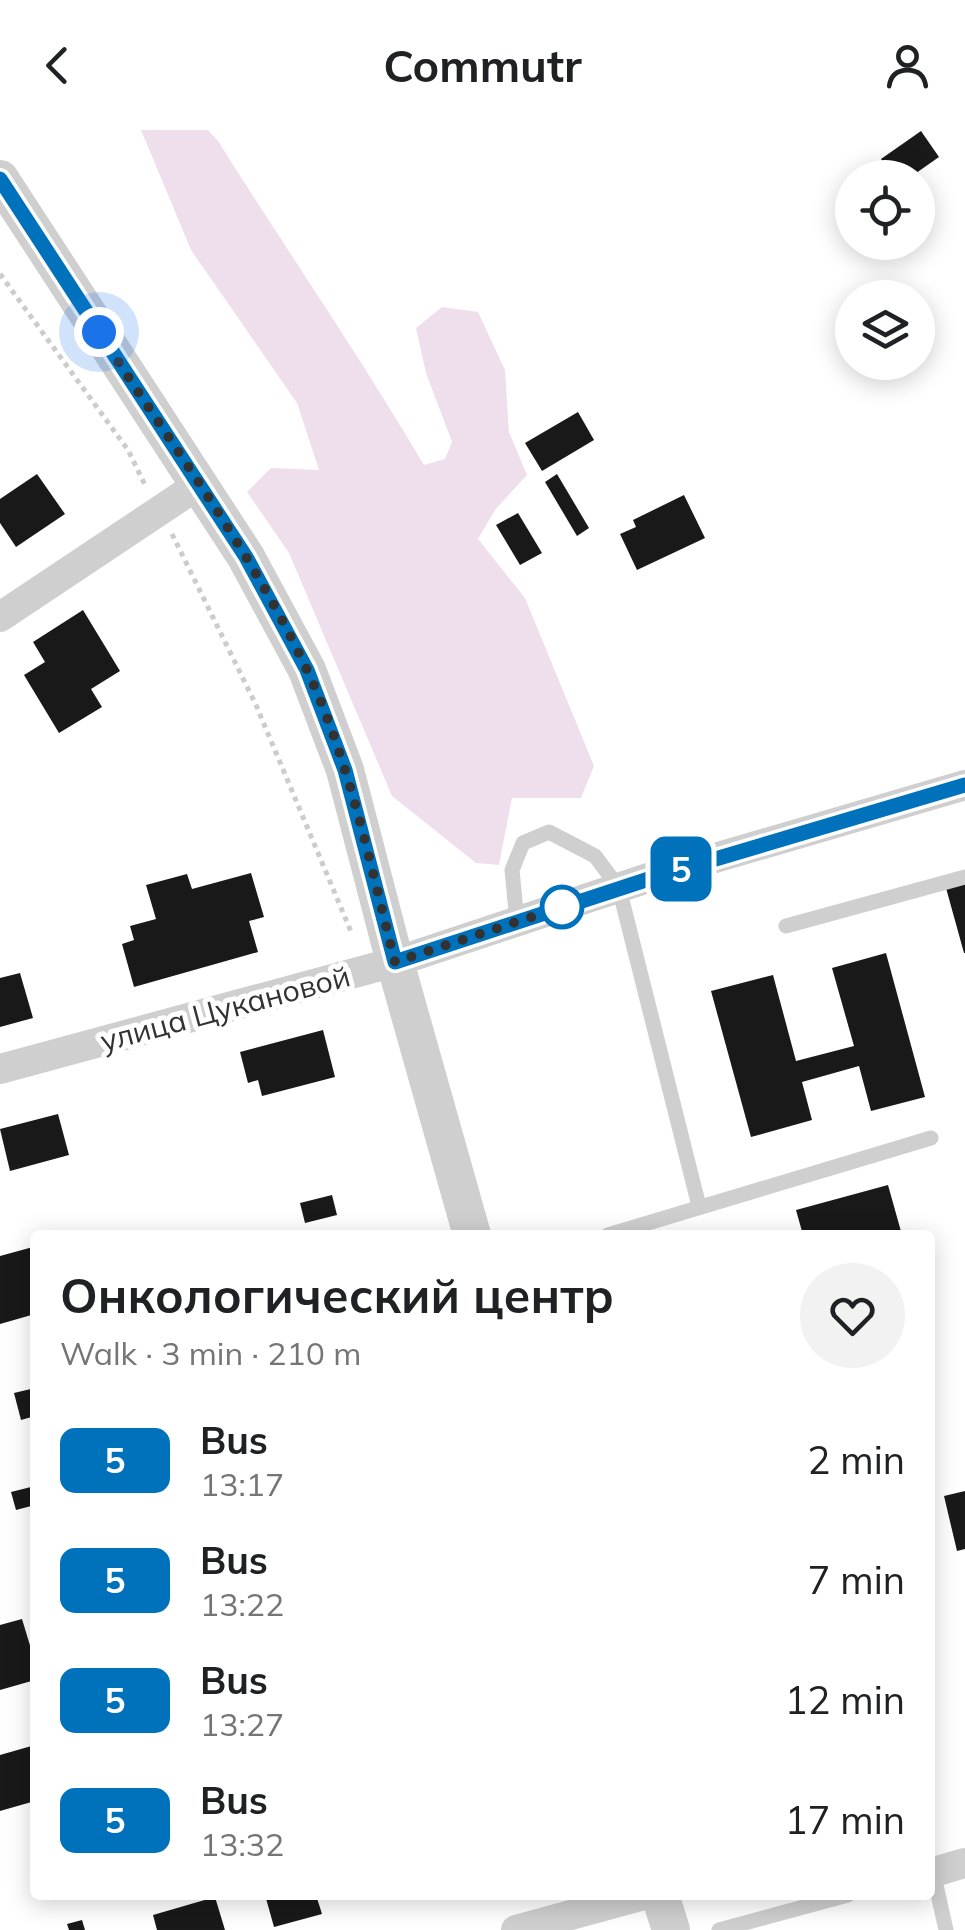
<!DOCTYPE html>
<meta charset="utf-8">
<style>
:root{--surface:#fff;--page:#f2f2f2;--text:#202124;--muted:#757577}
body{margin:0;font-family:Mulish,sans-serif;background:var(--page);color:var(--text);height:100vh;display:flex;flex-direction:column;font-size:38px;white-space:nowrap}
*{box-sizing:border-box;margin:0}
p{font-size:32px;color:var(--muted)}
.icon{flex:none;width:55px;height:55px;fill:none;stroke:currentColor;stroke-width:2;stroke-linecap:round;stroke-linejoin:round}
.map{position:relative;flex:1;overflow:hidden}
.drawer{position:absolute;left:30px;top:1100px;width:905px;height:670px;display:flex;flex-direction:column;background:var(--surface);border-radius:10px;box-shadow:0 5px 25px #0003}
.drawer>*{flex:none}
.badge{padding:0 20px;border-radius:15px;font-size:35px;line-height:65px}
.buttons{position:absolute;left:835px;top:30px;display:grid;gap:20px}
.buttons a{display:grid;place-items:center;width:100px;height:100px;border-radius:50%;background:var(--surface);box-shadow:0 5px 25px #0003;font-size:50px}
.you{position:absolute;width:50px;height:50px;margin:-25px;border:8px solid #fff;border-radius:50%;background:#1a73e8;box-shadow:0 0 0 15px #1a73e833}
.map>.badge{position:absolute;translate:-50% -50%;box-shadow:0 0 0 5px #fff}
.round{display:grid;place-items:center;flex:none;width:105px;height:105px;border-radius:52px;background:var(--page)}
.headline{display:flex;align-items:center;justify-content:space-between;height:170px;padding:0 30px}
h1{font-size:48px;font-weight:700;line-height:75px}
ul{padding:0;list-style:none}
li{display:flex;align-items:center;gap:30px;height:120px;padding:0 30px}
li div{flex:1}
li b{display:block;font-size:38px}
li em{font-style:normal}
li .badge{min-width:110px;font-weight:700;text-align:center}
header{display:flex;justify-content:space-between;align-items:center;height:130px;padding:0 30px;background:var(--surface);font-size:45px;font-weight:700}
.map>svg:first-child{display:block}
.green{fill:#efdfec}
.building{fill:#191919}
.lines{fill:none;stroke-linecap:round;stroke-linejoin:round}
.path{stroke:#ccc;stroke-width:5;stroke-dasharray:5 5;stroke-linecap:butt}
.service{stroke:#cfcfcf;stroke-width:15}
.minor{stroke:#cfcfcf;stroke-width:30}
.tertiary{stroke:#cfcfcf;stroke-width:38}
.line-casing{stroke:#fff;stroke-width:22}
.line{stroke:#0072bc;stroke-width:15}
.walk{stroke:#323232;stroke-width:10;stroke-dasharray:0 18}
.stop-dot{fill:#fff;stroke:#0072bc;stroke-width:5}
.labels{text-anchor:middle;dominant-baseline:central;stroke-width:10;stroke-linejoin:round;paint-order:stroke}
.street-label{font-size:30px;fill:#323232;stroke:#fff}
</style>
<header><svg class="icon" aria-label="back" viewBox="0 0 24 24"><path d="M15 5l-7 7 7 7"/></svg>Commutr<svg class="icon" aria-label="person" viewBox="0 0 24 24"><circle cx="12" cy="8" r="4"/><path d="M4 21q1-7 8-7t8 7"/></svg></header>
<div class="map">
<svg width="965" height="1800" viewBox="0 0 965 1800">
<rect width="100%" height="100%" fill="#fff"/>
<path class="green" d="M141,0H208L218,11C286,119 359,225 424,335L445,329L452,312L426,243L416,198L442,177L478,182L505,240L509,302L527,345L495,380L478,409L525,468L594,636L581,668H512L499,735L476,733L392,666L289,423L247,362L271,338L319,340L297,273L191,120Z"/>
<g class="building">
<path d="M921,1L939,27L909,48H893L881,29Z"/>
<path d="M578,282L594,310L542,341L525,313Z"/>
<path d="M37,344L65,384L16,417L0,393V369Z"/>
<path d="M557,344L589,398L577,406L545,352Z"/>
<path d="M684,365L705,408L637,440L620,404L636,397L633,390Z"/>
<path d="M518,383L542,423L520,435L496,395Z"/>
<path d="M83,480L120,541L91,559L102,577L59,603L24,545L45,532L33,512Z"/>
<path d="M251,743L264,787L249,791L258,822L134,857L122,814L134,810L130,796L156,789L146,755L187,744L192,759Z"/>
<path d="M965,753V823H964L946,758Z"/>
<path d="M886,823L925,967L871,981L859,936L802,952L812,990L751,1007L711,861L773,845L796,931L854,916L832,838Z"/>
<path d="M20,843L33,888L0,897V848Z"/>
<path d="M323,900L335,947L262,966L258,950L248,953L240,922Z"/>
<path d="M58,984L69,1025L10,1041L0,999Z"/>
<path d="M888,1055L902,1105H803L796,1080Z"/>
<path d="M332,1065L337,1085L305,1093L300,1073Z"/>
<path d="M33,1117L35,1184L0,1194V1126Z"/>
<path d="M35,1258V1286L21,1290L14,1263Z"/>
<path d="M35,1356V1375L16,1380L11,1362Z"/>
<path d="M965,1361V1419L957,1421L944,1366Z"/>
<path d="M22,1489L35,1532V1550L0,1560V1495Z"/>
<path d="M35,1615V1671L0,1681V1625Z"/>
<path d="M265,1765H316L322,1784L274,1797Z"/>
<path d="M215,1767L225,1800H157L153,1785Z"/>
<path d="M82,1790L85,1800H69L67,1794Z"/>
</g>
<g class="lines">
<g class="path">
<path d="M0,144L128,320L146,357"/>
<path d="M172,404L256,575L352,804"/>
</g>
<g class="service">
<path d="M517,792L512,740L523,713L549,702L595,726L619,758L699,1076"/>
<path d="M786,796L965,747"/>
<path d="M608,1105L931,1008"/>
<path d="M933,1742L946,1800"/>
<path d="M719,1800L848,1765"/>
</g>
<g class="minor">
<path d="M0,487L198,355"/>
<path d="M0,939L395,832L657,745L965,655"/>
<path d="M934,1742L965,1733"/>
<path d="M516,1800L644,1765"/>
</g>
<g class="tertiary">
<path d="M0,49L246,427L307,540L345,640L395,832L472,1105"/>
<path d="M660,1765L671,1800"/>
</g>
</g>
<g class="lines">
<g class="line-casing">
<path id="line" d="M0,49L246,427L307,540L345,640L395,832L658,746L965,655"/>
</g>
<use href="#line" class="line"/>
<path class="walk" d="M99,202C170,313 251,420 307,540C350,632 370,734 395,832L562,777"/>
</g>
<circle class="stop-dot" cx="562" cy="777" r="20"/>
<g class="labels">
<g class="street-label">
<text transform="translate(225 878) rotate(-15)">улица Цукановой</text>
</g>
</g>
</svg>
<div class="buttons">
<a><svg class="icon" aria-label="locate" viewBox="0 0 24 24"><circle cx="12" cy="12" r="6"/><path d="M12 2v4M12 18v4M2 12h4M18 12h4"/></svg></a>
<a><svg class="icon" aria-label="layers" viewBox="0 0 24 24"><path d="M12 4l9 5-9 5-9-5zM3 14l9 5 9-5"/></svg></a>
</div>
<div class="you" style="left:99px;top:202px"></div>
<b class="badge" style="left:681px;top:739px;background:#0072bc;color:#fff">5</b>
<section class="drawer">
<div class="headline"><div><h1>Онкологический центр</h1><p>Walk · 3 min · 210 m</p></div><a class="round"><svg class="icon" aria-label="heart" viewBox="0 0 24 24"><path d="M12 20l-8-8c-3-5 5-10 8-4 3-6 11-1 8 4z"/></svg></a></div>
<ul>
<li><span class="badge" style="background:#0072bc;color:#fff">5</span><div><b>Bus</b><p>13:17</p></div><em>2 min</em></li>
<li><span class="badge" style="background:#0072bc;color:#fff">5</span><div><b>Bus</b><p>13:22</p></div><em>7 min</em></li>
<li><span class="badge" style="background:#0072bc;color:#fff">5</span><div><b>Bus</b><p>13:27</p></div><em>12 min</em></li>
<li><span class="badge" style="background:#0072bc;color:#fff">5</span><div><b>Bus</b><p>13:32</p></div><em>17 min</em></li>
</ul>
</section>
</div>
